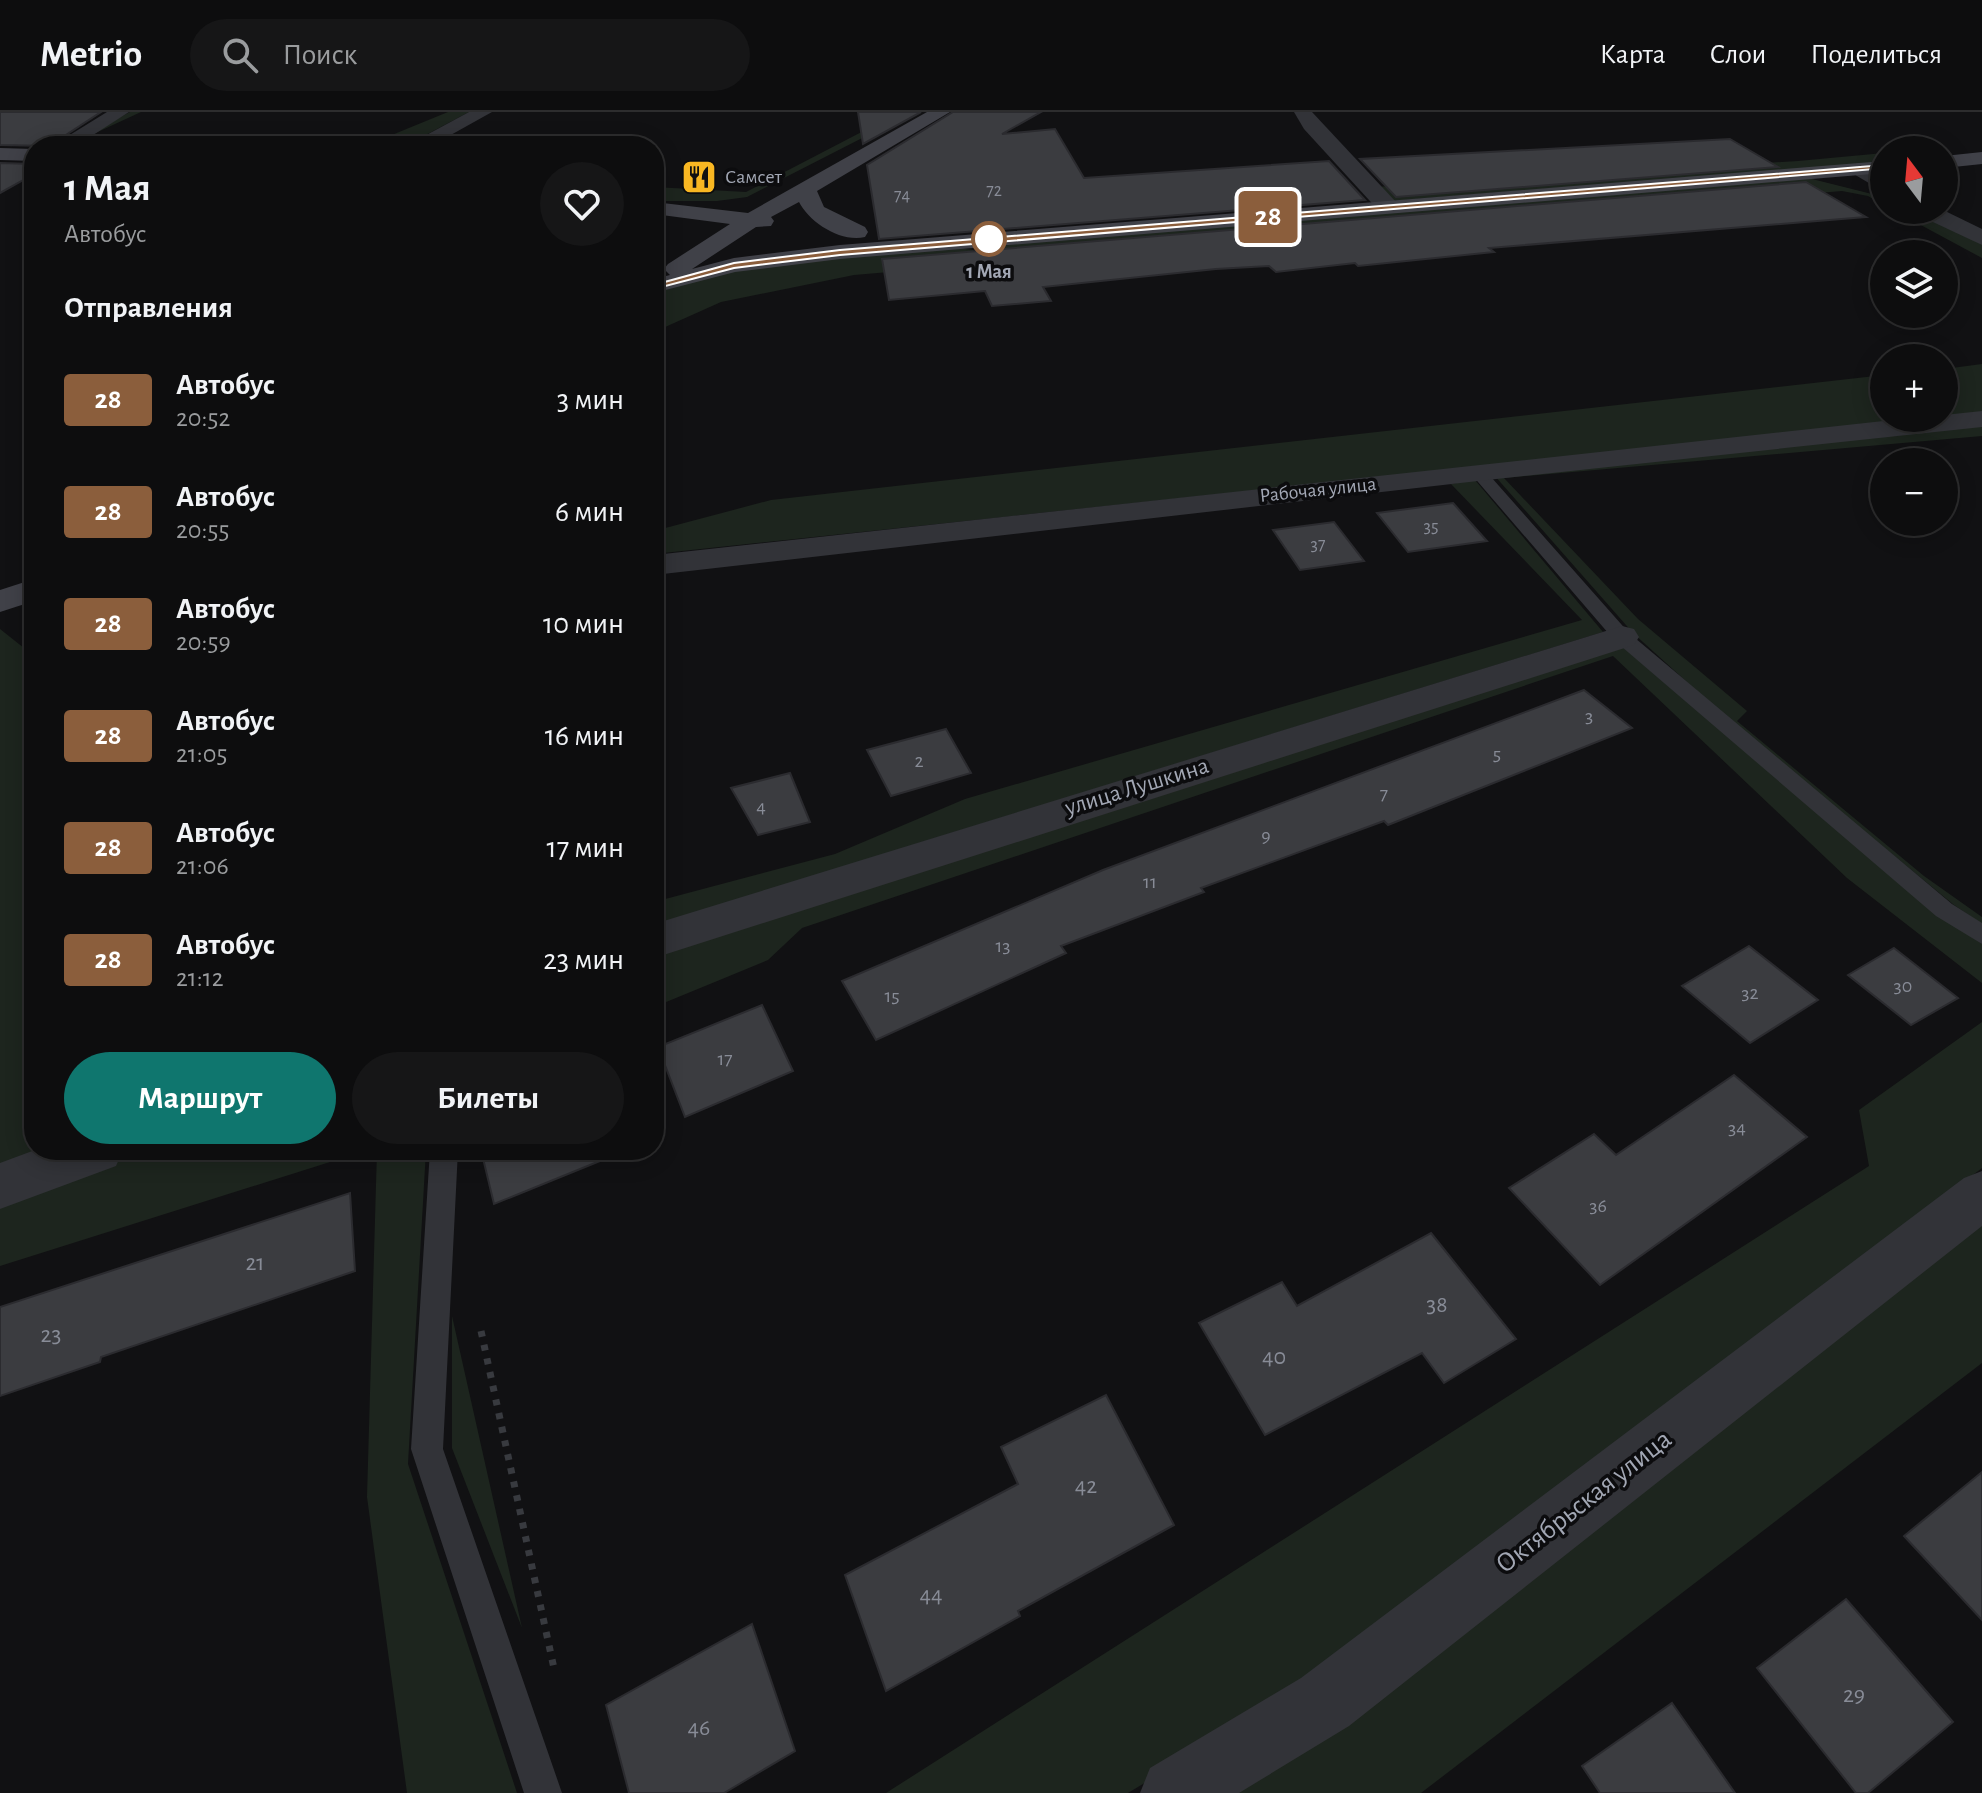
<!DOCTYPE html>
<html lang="ru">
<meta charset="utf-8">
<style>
:root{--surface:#0d0d0e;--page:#161617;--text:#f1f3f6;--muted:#9a9c9e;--line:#2d2d2e;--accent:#0f766e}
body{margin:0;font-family:"Alegreya Sans",sans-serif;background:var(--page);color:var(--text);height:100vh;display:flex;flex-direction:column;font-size:30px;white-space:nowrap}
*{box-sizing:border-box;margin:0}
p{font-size:26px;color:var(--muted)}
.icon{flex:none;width:44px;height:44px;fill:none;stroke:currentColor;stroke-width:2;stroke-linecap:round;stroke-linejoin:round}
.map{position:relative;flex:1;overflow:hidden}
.details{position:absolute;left:24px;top:24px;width:640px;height:1024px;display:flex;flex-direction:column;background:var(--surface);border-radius:32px;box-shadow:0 4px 20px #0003,0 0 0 2px var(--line)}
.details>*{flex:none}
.badge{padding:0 16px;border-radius:6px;font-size:28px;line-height:52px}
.needle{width:52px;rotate:344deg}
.controls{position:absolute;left:1870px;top:24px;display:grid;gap:16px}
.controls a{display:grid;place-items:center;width:88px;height:88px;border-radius:50%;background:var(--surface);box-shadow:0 4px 20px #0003,0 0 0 2px var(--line);font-size:40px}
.map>.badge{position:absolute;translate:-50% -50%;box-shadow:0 0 0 4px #fff}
h2{padding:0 40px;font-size:30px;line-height:72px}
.round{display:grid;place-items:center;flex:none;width:84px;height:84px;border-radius:42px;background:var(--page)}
.head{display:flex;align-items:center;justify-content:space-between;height:136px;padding:0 40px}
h1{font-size:38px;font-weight:700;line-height:60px}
.cta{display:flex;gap:16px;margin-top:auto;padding:16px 40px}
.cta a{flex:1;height:92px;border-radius:48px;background:var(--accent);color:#fff;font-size:32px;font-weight:700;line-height:92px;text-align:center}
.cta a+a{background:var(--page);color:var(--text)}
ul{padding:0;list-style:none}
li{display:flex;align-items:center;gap:24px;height:112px;padding:0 40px}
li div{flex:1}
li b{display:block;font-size:30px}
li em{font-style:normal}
li .badge{min-width:88px;font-weight:700;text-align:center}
header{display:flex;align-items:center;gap:48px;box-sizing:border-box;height:112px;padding:0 40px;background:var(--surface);border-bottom:2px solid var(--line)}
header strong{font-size:38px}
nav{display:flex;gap:44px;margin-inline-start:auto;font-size:28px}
.search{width:560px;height:72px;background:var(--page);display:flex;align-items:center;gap:20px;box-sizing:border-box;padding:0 28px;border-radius:44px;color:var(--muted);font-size:30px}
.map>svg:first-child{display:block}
.green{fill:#1d251e}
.building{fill:#3b3c40;stroke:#2b2b2f;stroke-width:2}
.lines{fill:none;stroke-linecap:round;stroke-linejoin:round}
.path{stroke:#383a3f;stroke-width:7;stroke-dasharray:6 8;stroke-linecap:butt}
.lane{fill:#323338;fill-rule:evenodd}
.street{fill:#323338;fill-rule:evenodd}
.secondary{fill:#404148;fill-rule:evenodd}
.line{fill:#8b5e3c;stroke:#fff;stroke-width:2}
.stop-dot{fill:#fff;stroke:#8b5e3c;stroke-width:4}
.labels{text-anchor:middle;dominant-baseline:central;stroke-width:7;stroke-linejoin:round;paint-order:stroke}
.far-number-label{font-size:18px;fill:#888c97}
.far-poi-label{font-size:20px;fill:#a2a7b4;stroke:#0c0c0e;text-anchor:start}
.far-stop-label{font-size:20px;font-weight:bold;fill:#a2a7b4;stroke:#0c0c0e}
.far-street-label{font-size:20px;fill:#a2a7b4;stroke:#0c0c0e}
.number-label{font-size:20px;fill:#888c97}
.street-label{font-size:24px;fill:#a2a7b4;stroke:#0c0c0e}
.near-number-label{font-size:24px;fill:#888c97}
.near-street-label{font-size:28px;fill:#a2a7b4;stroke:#0c0c0e}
</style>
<header>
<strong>Metrio</strong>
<div class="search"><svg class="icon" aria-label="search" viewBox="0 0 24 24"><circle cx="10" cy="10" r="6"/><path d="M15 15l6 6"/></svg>Поиск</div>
<nav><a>Карта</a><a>Слои</a><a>Поделиться</a></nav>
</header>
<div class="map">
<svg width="1982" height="1681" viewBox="0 0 1982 1681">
<rect width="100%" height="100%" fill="#111113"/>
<g class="green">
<path d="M130,0H141L89,24L185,34H77L92,20Z"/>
<path d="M448,0H469L405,34H365Z"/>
<path d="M900,0H913L747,85L717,89H654V75L746,80Z"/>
<path d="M1884,41V50L1391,89L1375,75L1798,49Z"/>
<path d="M1808,66L1884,85V93L1868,84L1842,79L854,163L721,190L654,220V183L657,181C752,146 856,144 957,136L973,138L976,142L996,140L995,137L1012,132Z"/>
<path d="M1893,98C1926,98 1954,117 1982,133V146Z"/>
<path d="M1982,252V301L1944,305V257Z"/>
<path d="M1884,263V306H1936L654,442V419L771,388Z"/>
<path d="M1982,312V324L1504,366L1638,507L1747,599L1737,609L1924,764L1982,805V812L1954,793L1731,610L1633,521L1494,363Z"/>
<path d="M1475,368L1603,520L654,813V790L835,742L965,687L1582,508L1451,372Z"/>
<path d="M0,517L34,544V1038H48L0,1055Z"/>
<path d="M1618,531L1936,800L1982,832V871L1847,766L1613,544L802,816L768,848L654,895V839Z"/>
<path d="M1982,910V1056L1310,1571L1128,1681H886L1869,1054L1859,998Z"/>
<path d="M140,1038H368L0,1154V1090Z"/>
<path d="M377,1038H426L408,1352L517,1681H407L367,1385Z"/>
<path d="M1982,1109V1251L1421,1681H1223Z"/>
<path d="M452,1204L522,1516L452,1336Z"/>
</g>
<g class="building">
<path d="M0,0H101L49,34L0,33Z"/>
<path d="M858,0H921L863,32Z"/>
<path d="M953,0H1041L1002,22L1055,17L1084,66L1329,49L1365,88L879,127L867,53Z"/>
<path d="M1730,27L1778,55L1396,85L1360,47Z"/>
<path d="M0,51L34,52V62L0,81Z"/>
<path d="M1806,70L1866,105L1489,136L1494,140L1358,154L1355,151L1276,160L1269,154L1216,157L1043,175L1051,189L992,194L985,179L889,188L882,147Z"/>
<path d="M1453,391L1487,429L1408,440L1377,401Z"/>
<path d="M1334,410L1364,449L1300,458L1273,418Z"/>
<path d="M1584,578L1632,616L1388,713L1384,709L1201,776L1204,780L1061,834L1066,841L876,928L842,869L1103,758Z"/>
<path d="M946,617L971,661L891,684L867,638Z"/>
<path d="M790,661L810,710L758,723L731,676Z"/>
<path d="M1749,834L1818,888L1750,931L1682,874Z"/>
<path d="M1894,836L1958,886L1911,913L1848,863Z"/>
<path d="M762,893L793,959L685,1005L658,935Z"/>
<path d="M1734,963L1807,1025L1600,1173L1509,1076L1594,1022L1616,1043Z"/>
<path d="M481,1038H622V1040L494,1092Z"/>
<path d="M350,1081L355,1159L101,1245L100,1250L0,1284V1195Z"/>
<path d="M1431,1121L1516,1227L1444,1271L1422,1241L1265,1323L1199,1211L1282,1170L1297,1194Z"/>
<path d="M1106,1283L1174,1413L1018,1499L1020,1504L886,1579L845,1463L1018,1372L1001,1335Z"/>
<path d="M1982,1360V1508L1904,1424Z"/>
<path d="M1846,1487L1953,1610L1868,1681H1856L1757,1556Z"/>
<path d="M752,1512L795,1639L724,1681H629L606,1593Z"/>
<path d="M1672,1591L1735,1681H1600L1582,1654Z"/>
</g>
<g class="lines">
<path class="path" d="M481,1219L555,1561"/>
<g class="lane">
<path d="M1478,355L1484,357L1629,521L1952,792L1982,811V832L1936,804L1615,529L1472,363V357Z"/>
<path d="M430,1038H458L443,1337L562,1681H524L411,1337Z"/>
</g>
<g class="street">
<path d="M107,0H129L76,34H52Z"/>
<path d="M469,0H492L431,34H406Z"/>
<path d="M1294,0H1312L1396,90L1399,95L1396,100H1380L1304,17Z"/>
<path d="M1859,51L1884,65V80L1852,61L1849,57L1852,53Z"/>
<path d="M1915,98H1943L1982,117V133L1918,103Z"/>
<path d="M1982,299V315L1478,369L654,463V443L1911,306H1944V303Z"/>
<path d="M1622,514L1634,517L1639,525L1634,533L654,846V812Z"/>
<path d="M35,1038H123L116,1054L0,1097V1051Z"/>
<path d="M1982,1059V1114L1349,1614L1239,1681H1140L1150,1656L1301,1566L1964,1066Z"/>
</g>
<g class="secondary">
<path d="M927,0H950L817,79L824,95L865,115L868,120L865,125C841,131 809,110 799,90L771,105L774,109L771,114L756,115L692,157L734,146L840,133L1884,49V61L840,147L735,160L654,181V167L670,163L664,157L668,152L730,112L654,102V90L748,101Z"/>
<path d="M0,36L34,37V49L0,48Z"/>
<path d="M1982,40V52L1944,56V44Z"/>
<path d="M34,467V489L0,500V478Z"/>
</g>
</g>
<path class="line" d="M1884,53L1887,56L840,143L734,156L654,177L650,174L734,151L840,138Z"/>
<defs>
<g id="restaurant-square" transform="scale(1.8)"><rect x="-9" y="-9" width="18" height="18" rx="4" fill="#f9b722" stroke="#0c0c0e"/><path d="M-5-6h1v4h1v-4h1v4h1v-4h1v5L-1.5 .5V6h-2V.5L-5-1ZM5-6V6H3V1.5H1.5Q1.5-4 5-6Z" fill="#111"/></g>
</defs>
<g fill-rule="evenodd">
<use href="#restaurant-square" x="699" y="65"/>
</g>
<circle class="stop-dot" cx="989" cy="127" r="16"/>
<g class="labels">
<g class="far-number-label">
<text x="994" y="79">72</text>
<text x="902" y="84">74</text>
<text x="1431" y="415">35</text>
<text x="1318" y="433">37</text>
</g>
<g class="far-poi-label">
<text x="725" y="65">Самсет</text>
</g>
<g class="far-stop-label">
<text x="989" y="160">1 Мая</text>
</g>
<g class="far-street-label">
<text transform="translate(1318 378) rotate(-6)">Рабочая улица</text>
</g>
<g class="number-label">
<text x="1589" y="604">3</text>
<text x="1497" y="642">5</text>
<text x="919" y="649">2</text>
<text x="1384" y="682">7</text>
<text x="761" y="695">4</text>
<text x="1266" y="724">9</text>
<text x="1150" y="770">11</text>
<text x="1003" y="834">13</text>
<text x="1903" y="874">30</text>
<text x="1750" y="881">32</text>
<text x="892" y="884">15</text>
<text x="725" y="947">17</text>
<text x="1737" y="1016">34</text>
<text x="1598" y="1094">36</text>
</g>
<g class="street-label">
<text transform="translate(1137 675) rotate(-17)">улица Лушкина</text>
</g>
<g class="near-number-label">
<text x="255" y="1151">21</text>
<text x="1437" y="1193">38</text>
<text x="51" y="1223">23</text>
<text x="1274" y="1245">40</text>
<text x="1086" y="1374">42</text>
<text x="931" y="1483">44</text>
<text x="1854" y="1583">29</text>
<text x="699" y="1616">46</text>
</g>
<g class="near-street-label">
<text transform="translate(1584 1390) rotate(-38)">Октябрьская улица</text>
</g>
</g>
</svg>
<div class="controls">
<a><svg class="needle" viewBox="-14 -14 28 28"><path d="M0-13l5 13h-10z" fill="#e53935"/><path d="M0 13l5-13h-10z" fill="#9a9c9e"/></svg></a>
<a><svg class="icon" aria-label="layers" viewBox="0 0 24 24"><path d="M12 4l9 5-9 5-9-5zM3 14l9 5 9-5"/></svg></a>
<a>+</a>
<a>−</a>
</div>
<b class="badge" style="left:1268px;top:105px;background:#8b5e3c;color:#fff">28</b>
<section class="details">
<div class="head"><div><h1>1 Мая</h1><p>Автобус</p></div><a class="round"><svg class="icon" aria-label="heart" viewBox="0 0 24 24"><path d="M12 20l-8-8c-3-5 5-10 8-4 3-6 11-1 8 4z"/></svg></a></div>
<h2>Отправления</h2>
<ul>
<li><span class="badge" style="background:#8b5e3c;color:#fff">28</span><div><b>Автобус</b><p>20:52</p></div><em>3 мин</em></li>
<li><span class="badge" style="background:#8b5e3c;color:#fff">28</span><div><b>Автобус</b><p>20:55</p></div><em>6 мин</em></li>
<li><span class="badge" style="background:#8b5e3c;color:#fff">28</span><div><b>Автобус</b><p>20:59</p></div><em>10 мин</em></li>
<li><span class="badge" style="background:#8b5e3c;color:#fff">28</span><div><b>Автобус</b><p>21:05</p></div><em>16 мин</em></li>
<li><span class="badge" style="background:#8b5e3c;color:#fff">28</span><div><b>Автобус</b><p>21:06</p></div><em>17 мин</em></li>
<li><span class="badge" style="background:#8b5e3c;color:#fff">28</span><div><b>Автобус</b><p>21:12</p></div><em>23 мин</em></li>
</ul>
<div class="cta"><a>Маршрут</a><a>Билеты</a></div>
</section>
</div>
